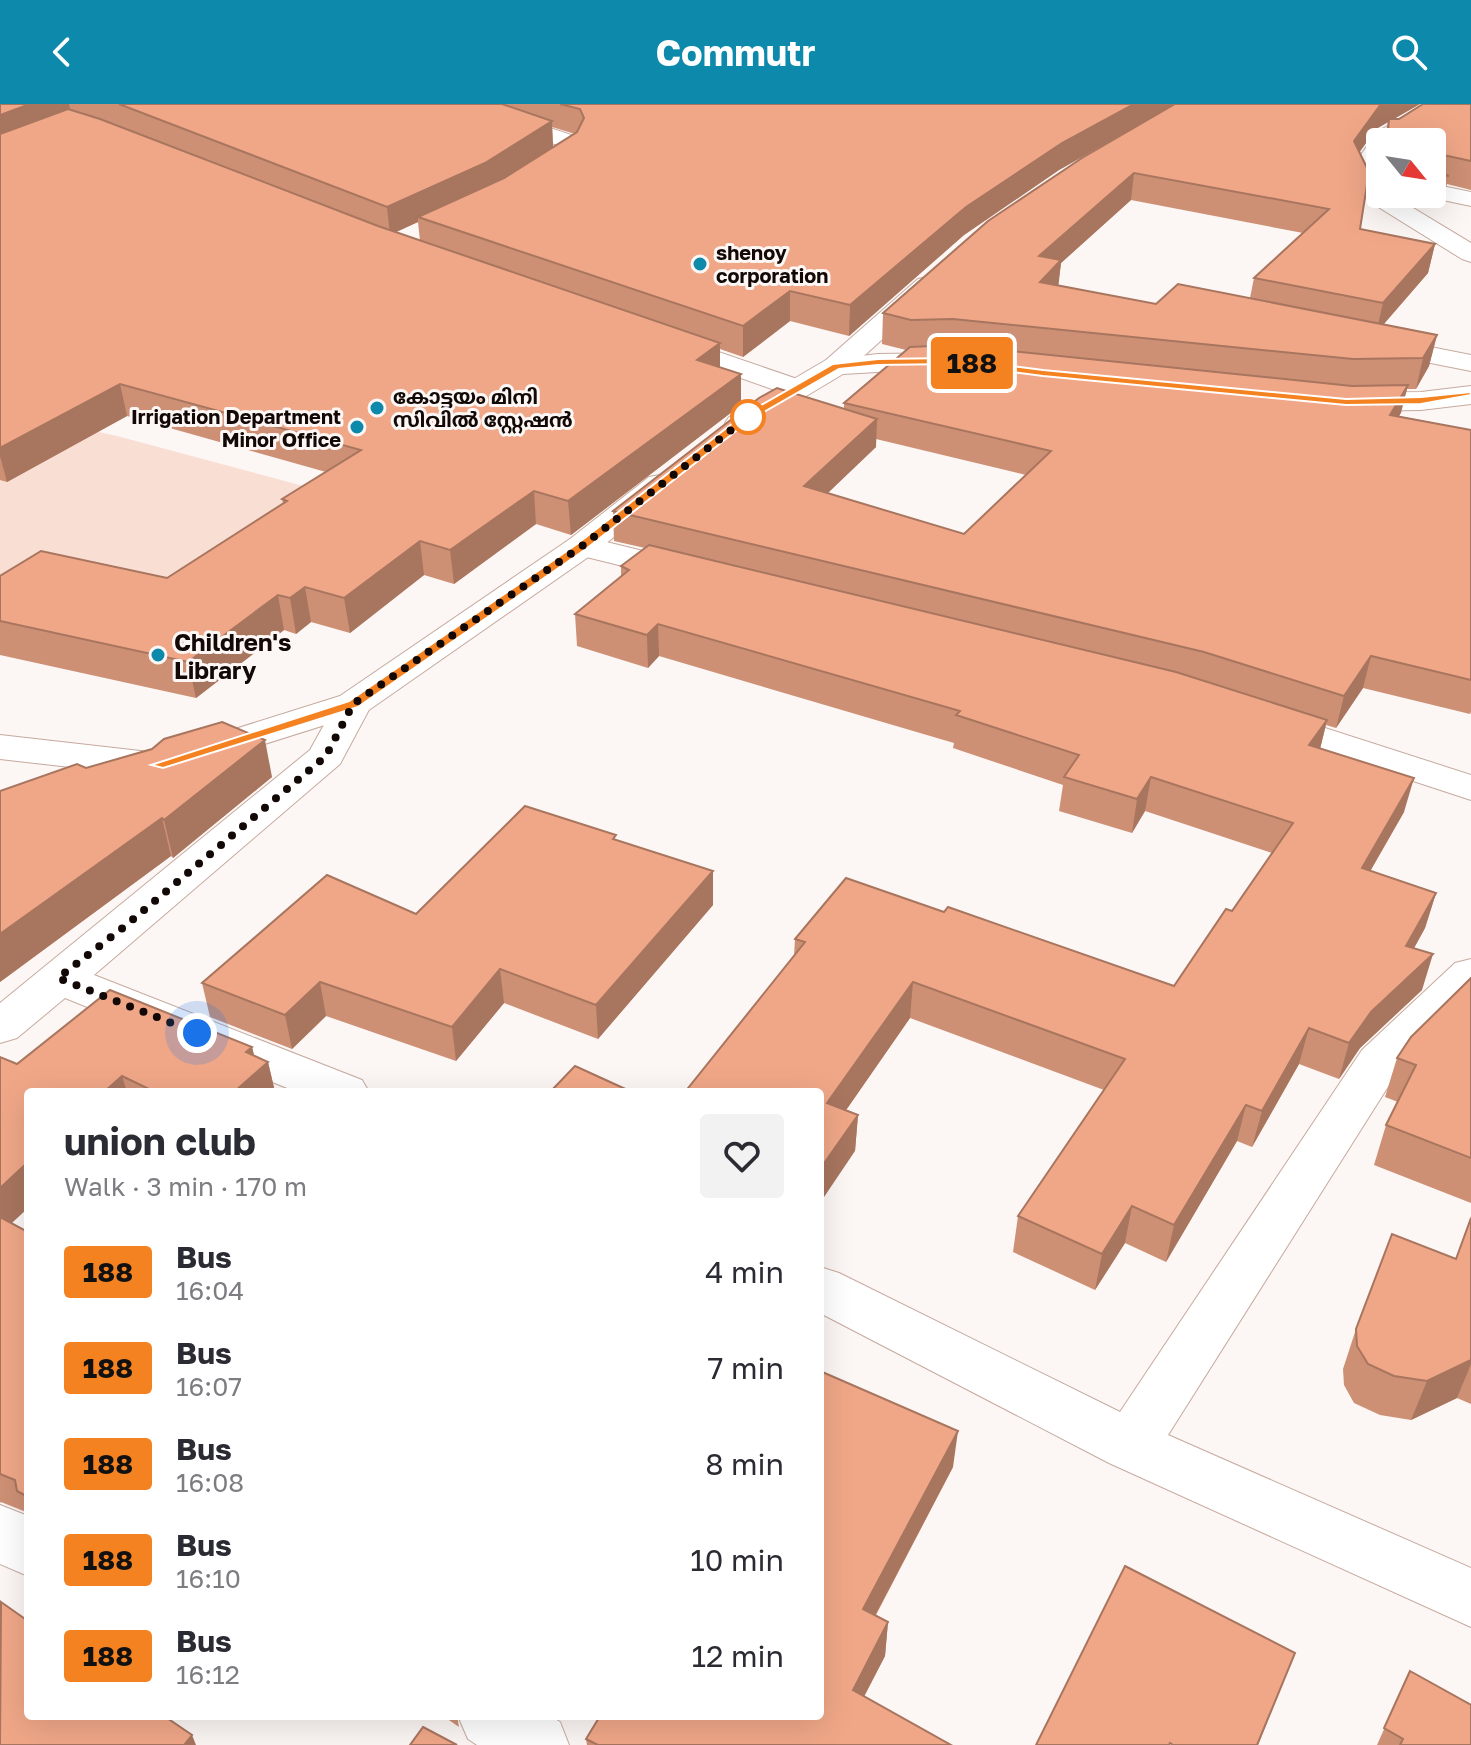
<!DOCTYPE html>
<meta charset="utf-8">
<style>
:root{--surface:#fff;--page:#f2f2f3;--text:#2b2b33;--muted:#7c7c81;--accent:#0d89ac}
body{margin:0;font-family:"Golos Text","Noto Sans Malayalam",sans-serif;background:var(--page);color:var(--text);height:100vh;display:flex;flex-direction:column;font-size:30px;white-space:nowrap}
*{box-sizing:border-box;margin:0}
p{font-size:26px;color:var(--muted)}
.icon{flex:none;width:44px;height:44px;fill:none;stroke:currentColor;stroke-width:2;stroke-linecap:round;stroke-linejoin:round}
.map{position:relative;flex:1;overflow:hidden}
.panel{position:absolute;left:24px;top:984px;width:800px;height:632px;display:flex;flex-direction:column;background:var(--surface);border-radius:8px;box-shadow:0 8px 32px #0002}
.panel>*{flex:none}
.badge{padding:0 16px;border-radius:6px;font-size:28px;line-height:52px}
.needle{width:52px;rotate:120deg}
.fabs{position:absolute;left:1366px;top:24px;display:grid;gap:16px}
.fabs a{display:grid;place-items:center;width:80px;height:80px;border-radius:8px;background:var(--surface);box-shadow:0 8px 32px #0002;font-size:40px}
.you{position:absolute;width:40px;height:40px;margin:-20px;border:6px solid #fff;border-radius:50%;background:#1a73e8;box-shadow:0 0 0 12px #1a73e833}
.map>.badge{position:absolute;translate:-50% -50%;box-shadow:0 0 0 4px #fff}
.round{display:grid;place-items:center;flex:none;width:84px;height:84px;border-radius:8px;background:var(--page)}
.headline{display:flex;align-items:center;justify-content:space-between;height:136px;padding:0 40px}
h1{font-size:38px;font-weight:700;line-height:60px}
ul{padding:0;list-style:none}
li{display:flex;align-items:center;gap:24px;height:96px;padding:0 40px}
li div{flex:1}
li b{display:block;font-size:30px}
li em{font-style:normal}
li .badge{min-width:88px;font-weight:700;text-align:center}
header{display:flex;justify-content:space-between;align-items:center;height:104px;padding:0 40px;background:var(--accent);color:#fff;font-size:36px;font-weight:700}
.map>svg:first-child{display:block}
.green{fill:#f9ded3}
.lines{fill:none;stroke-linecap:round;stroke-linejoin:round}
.street-casing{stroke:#c6aa9e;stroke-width:2}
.secondary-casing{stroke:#c6aa9e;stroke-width:2}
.street{fill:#fff;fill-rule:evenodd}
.secondary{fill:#fff;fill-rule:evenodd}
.wall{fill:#ce9075;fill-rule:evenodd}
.shaded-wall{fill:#a8755f}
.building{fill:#f0a788;stroke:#a8755f;stroke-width:2}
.line{fill:#f58220;stroke:#fff;stroke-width:2}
.walk{stroke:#120906;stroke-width:8;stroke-dasharray:0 14.4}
.poi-dot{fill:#0d89ac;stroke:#fcf6f4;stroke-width:3}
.stop-dot{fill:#fff;stroke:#f58220;stroke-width:4}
.labels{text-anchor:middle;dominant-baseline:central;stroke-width:6;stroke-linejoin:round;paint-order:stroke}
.far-poi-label{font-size:20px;font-weight:bold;fill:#120906;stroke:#fcf6f4;text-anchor:start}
.poi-label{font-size:24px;font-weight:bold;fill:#120906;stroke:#fcf6f4;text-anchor:start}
</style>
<header><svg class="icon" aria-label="back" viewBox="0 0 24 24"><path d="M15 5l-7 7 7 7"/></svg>Commutr<svg class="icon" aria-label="search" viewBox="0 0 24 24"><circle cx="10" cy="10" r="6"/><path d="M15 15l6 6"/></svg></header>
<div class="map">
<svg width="1471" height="1641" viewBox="0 0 1471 1641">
<rect width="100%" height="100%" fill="#fcf6f4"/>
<path class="green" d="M46,317L117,332L333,390L197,483L0,500V346Z"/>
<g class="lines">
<g class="street-casing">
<g id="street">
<path d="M418,0C476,0 526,15 580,34L583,39L577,52L532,78L524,76L520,71L524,66L560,42L510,24L422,4Z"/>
<path d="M1432,80L1471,88V102L1424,92L1432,90Z"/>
<path d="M927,173L936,175L940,181L936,187L846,268L836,271L826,268L822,262L826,256L918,175Z"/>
<path d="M663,229L806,278L810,284L806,290L796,293L786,290L653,243L649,237L653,231Z"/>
<path d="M1375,232L1471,251V267L1365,246L1361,240L1365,234Z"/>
<path d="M582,432L700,461L705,468L700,475L688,478L570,449L565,442L570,435Z"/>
<path d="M353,589L366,592L372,600L340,660L94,871L362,976L369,988H297L65,894L17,934L0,939V899L310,646L340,592Z"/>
<path d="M1266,605L1471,671V696L1252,624L1247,616L1252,608Z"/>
<path d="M1471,855V896L1396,970L1168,1331L1471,1464V1523L1109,1359L820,1209V1163L839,1169L1120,1308L1362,946L1455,859Z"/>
<path d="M0,1401L28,1412V1472L0,1460Z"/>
<path d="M458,1612H550L560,1618L569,1641H477L468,1635Z"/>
</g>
</g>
<g class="secondary-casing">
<g id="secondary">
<path d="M1426,0H1454L1392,38H1380V52L1373,65L1380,78V90H1390L1471,139V158L1462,155L1367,96L1351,65L1377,28Z"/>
<path d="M951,249L961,251L965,257L961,263L843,270L751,325L740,328L729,325L725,319L729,313L826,256L878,250Z"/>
<path d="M1471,282V300L1421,306L1346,307L1336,304L1331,298L1336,292L1346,289L1421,288Z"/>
<path d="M660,371L671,373L676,380L671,387L594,449L366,608L195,662L181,658L175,650L181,642L340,592L570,435L649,373Z"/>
<path d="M0,631L158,649L172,653L178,661L172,669L158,673L0,655Z"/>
</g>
</g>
<use href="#street" class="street"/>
<use href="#secondary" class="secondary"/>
</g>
<g class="wall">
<path d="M0,0H1420L1394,15L1471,0V86L1447,80L1442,99L1403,94L1396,90H1432V38L1384,34L1388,18L1376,25L1359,48L1360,125L1435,140L1428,169L1383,221L1437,231L1429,262L1416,285H1407L1399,312L1471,326V608L1470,610L1363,584L1336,624L1326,621L1320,645L1404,708L1370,767L1436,789L1425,824L1414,844L1422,886L1360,944L1339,975L1299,960L1252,1043L1237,1037L1166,1158L1125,1139L1095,1186L1013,1148L1018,1112L1104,986L910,914L846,1006L858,1011L855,1047L794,852L795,835L944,808L1174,882L1232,807L1272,749L1145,707L1132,729L1059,707L1063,681L953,644L954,639L659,552L648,564L577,542L575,510L621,472V462L645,444L614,437L613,407L844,305V299L906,246L882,240L883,209L1126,28L1059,66L964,131L849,232L790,217L743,253L720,245V263L741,301L571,431L536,420L454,480L424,471L350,529L311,518L296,530L284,526L196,594L0,551V472L167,474L283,400L282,395L326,368L127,312L7,378L0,376ZM552,23L575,30L553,43ZM1131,96L1303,129L1254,174L1250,194L1156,200L1058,181L1061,159ZM418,118L420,137L395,128ZM876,335L1026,371L964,430L827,389L876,343Z"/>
<path d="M1380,48V72L1376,65Z"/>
<path d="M86,664L272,673L173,754L171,752L0,878V687Z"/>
<path d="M617,736L713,767V801L598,935L504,899L456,957L326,912L292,945L210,913L202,879L416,810Z"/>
<path d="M1471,874V1099L1374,1061L1386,1021L1398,998L1385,993L1397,954Z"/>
<path d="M252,943L254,951L268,958L275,988H28V1104L11,1119L28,1128V1413L26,1408L1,1398L0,1399V953L17,960Z"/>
<path d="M1471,1112V1300L1457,1294L1411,1316L1380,1311L1354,1299L1344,1281L1343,1265L1356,1225L1456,1154Z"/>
<path d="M953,1363L876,1511L888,1518L885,1552L864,1592L951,1641H587L586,1635Z"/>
<path d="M1410,1567L1471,1641H1377Z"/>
<path d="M443,1612H457L459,1623Z"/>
</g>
<g class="shaded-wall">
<path d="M30,0H69L72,12L0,39V11Z"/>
<path d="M1134,0H1176L1059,66L964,131L849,232L850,201L966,103L1062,39Z"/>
<path d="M1381,0H1420L1376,25L1349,63L1354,37Z"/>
<path d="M552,17L553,43L488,86L418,113V118L390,131L387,103Z"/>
<path d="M1439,50L1434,70H1432V63L1435,53Z"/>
<path d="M1134,69L1131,96L1061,159L1058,185L1037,207L1039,152Z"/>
<path d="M1435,140L1428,169L1376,229L1383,199Z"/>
<path d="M790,187V217L743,253V222Z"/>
<path d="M1437,231L1429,262L1416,285L1423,254Z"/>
<path d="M720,239V270L697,256Z"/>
<path d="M741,270V301L571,431L568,397Z"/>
<path d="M120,280L127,312L7,378L0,352V344Z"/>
<path d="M1408,281L1401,309L1383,339L1390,311Z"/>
<path d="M877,315L876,343L804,412V382Z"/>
<path d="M534,387L536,420L454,480L450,446Z"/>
<path d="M420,437L424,471L350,529L344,494Z"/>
<path d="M305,483L311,518L296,530L290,494Z"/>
<path d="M278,491L284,526L196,594L188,558Z"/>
<path d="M658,520L659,552L648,564L647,531Z"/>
<path d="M1371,552L1363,584L1336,624L1344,592Z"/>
<path d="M1327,616L1319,649L1309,641Z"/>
<path d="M265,636L272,673L173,754L164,716Z"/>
<path d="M1151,673L1145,707L1132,729L1137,695Z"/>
<path d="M1414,674L1404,708L1352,799L1362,764Z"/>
<path d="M162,714L171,752L0,878V830Z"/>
<path d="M713,767V801L598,935L596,901Z"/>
<path d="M1436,789L1425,824L1396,877L1406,842Z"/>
<path d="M1433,850L1422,886L1360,944L1339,975L1349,939L1371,908Z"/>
<path d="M500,865L504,899L456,957L452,923Z"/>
<path d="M320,878L326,912L292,945L285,911Z"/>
<path d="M913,878L910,914L826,1035L827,999Z"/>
<path d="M1309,924L1299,960L1252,1043L1262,1007Z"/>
<path d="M252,943L258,967L268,958L275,988H234L246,948Z"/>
<path d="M122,972L127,988H104Z"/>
<path d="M1246,1001L1237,1037L1166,1158L1174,1121Z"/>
<path d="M858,1011L855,1047L820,1099V1065Z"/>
<path d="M28,1058V1104L0,1130V1084Z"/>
<path d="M1132,1102L1125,1139L1095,1186L1102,1150Z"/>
<path d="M1471,1256V1260L1457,1294L1411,1316L1427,1277Z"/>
<path d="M958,1327L953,1363L860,1540L863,1505Z"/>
<path d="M888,1518L885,1552L850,1620L853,1586Z"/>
<path d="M1295,1549L1258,1641H1257Z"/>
<path d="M192,1631L196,1641H184Z"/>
</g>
<g class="building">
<path d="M0,0H30L0,11Z"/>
<path d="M119,0H502L552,17L485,59L387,103Z"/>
<path d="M560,0H1134L1062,39L966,103L850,201L790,187L743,222L418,113L504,74L577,28L584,14L580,5Z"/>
<path d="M1175,0H1381L1354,37L1369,68L1360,125L1435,140L1383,199L1254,174L1329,105L1134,69L1039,152L1061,156L1040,178L1156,200L1178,180L1437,231L1423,254L1353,255L953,215L911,216L883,209L988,117L1082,54Z"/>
<path d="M1423,0H1471V57L1439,50L1435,53V61L1432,63V38H1382L1388,27L1389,15H1399Z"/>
<path d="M68,5L100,15L378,122L720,239L697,256L741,270L568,397L534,387L450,446L420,437L344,494L305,483L290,494L278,491L188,558L0,517V472L41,447L167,474L287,397L282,395L361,346L120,280L0,344V30Z"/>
<path d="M1432,67L1449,72L1432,70Z"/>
<path d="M952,241L1352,282L1408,281L1390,311L1471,326V576L1371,552L1344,592L1204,548L613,407L759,294L777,284L877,315L804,382L964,430L1051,347L844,299L910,243Z"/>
<path d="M649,441L1176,568L1327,616L1309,641L1414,674L1362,764L1436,789L1406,842L1433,850L1371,908L1349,939L1309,924L1262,1007L1246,1001L1174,1121L1132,1102L1102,1150L1018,1112L1125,955L913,878L827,999L858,1011L820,1065V988H685L805,838L795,835L846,774L944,808L948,803L1174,882L1226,805L1232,807L1293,719L1151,673L1137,695L1064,673L1079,651L956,611L960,607L658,520L647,531L575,510L629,466L621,462Z"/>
<path d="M222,618L265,636L164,716L162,714L0,830V687L77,660L86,664L152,645L164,635Z"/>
<path d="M525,702L616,731L613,735L713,767L596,901L500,865L452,923L320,878L285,911L202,879L327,771L416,810Z"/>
<path d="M1471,874V1054L1386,1021L1416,961L1397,954L1411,933Z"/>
<path d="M110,886L252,943L246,948L268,958L234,988H155L122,972L104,988H28V1058L0,1084V953L17,960Z"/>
<path d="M575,962L632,988H550Z"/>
<path d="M0,1113L28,1128V1393L17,1387L15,1376L0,1370Z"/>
<path d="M1471,1114V1256L1427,1277L1394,1272L1368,1260L1357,1242L1356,1225L1392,1130L1456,1155Z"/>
<path d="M820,1267L958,1327L863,1505L888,1518L853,1586L951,1641H598L586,1635L600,1612H820Z"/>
<path d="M1125,1462L1295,1549L1257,1641H1173L1170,1639L1169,1641H1036Z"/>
<path d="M1,1498L28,1517V1612H164L192,1631L184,1641H0Z"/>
<path d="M1410,1567L1471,1601V1641H1400L1403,1635L1384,1624Z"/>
<path d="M423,1623L457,1641H410Z"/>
</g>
<path class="line" d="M950,254L1043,266L1346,295L1421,293L1471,288V291L1421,300L1346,301L1043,272L950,260L878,261L839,265L750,316L586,445L358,603L163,664L151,661L349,597L577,440L742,312L833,260L878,255Z"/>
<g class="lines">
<path class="walk" d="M197,929L58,874L124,823L326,652L353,600L582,442L748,313"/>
</g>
<g class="poi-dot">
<circle cx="700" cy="160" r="8"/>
<circle cx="377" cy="304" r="8"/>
<circle cx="357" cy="323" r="8"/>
<circle cx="158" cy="551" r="8"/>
</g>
<circle class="stop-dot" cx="748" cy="313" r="16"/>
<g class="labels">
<g class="far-poi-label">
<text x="716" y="148">shenoy<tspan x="716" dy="23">corporation</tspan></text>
<text x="393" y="292">കോട്ടയം മിനി<tspan x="393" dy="23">സിവിൽ സ്റ്റേഷൻ</tspan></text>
<text x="341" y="312" text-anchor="end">Irrigation Department<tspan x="341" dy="23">Minor Office</tspan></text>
</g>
<g class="poi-label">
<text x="174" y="537">Children's<tspan x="174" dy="28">Library</tspan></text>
</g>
</g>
</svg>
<div class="fabs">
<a><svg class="needle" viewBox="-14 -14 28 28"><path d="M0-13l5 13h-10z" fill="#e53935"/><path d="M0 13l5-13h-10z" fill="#7c7c81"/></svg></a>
</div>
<div class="you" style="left:197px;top:929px"></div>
<b class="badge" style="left:972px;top:259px;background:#f58220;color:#111">188</b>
<section class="panel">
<div class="headline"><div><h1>union club</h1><p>Walk · 3 min · 170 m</p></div><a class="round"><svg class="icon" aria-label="heart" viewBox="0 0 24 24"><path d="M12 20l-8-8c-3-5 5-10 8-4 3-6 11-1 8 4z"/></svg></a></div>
<ul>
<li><span class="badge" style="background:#f58220;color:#111">188</span><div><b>Bus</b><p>16:04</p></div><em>4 min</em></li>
<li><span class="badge" style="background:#f58220;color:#111">188</span><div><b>Bus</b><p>16:07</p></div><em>7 min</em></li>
<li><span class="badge" style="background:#f58220;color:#111">188</span><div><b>Bus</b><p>16:08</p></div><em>8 min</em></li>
<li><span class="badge" style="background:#f58220;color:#111">188</span><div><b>Bus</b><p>16:10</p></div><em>10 min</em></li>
<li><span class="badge" style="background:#f58220;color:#111">188</span><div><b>Bus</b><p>16:12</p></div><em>12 min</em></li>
</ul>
</section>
</div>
